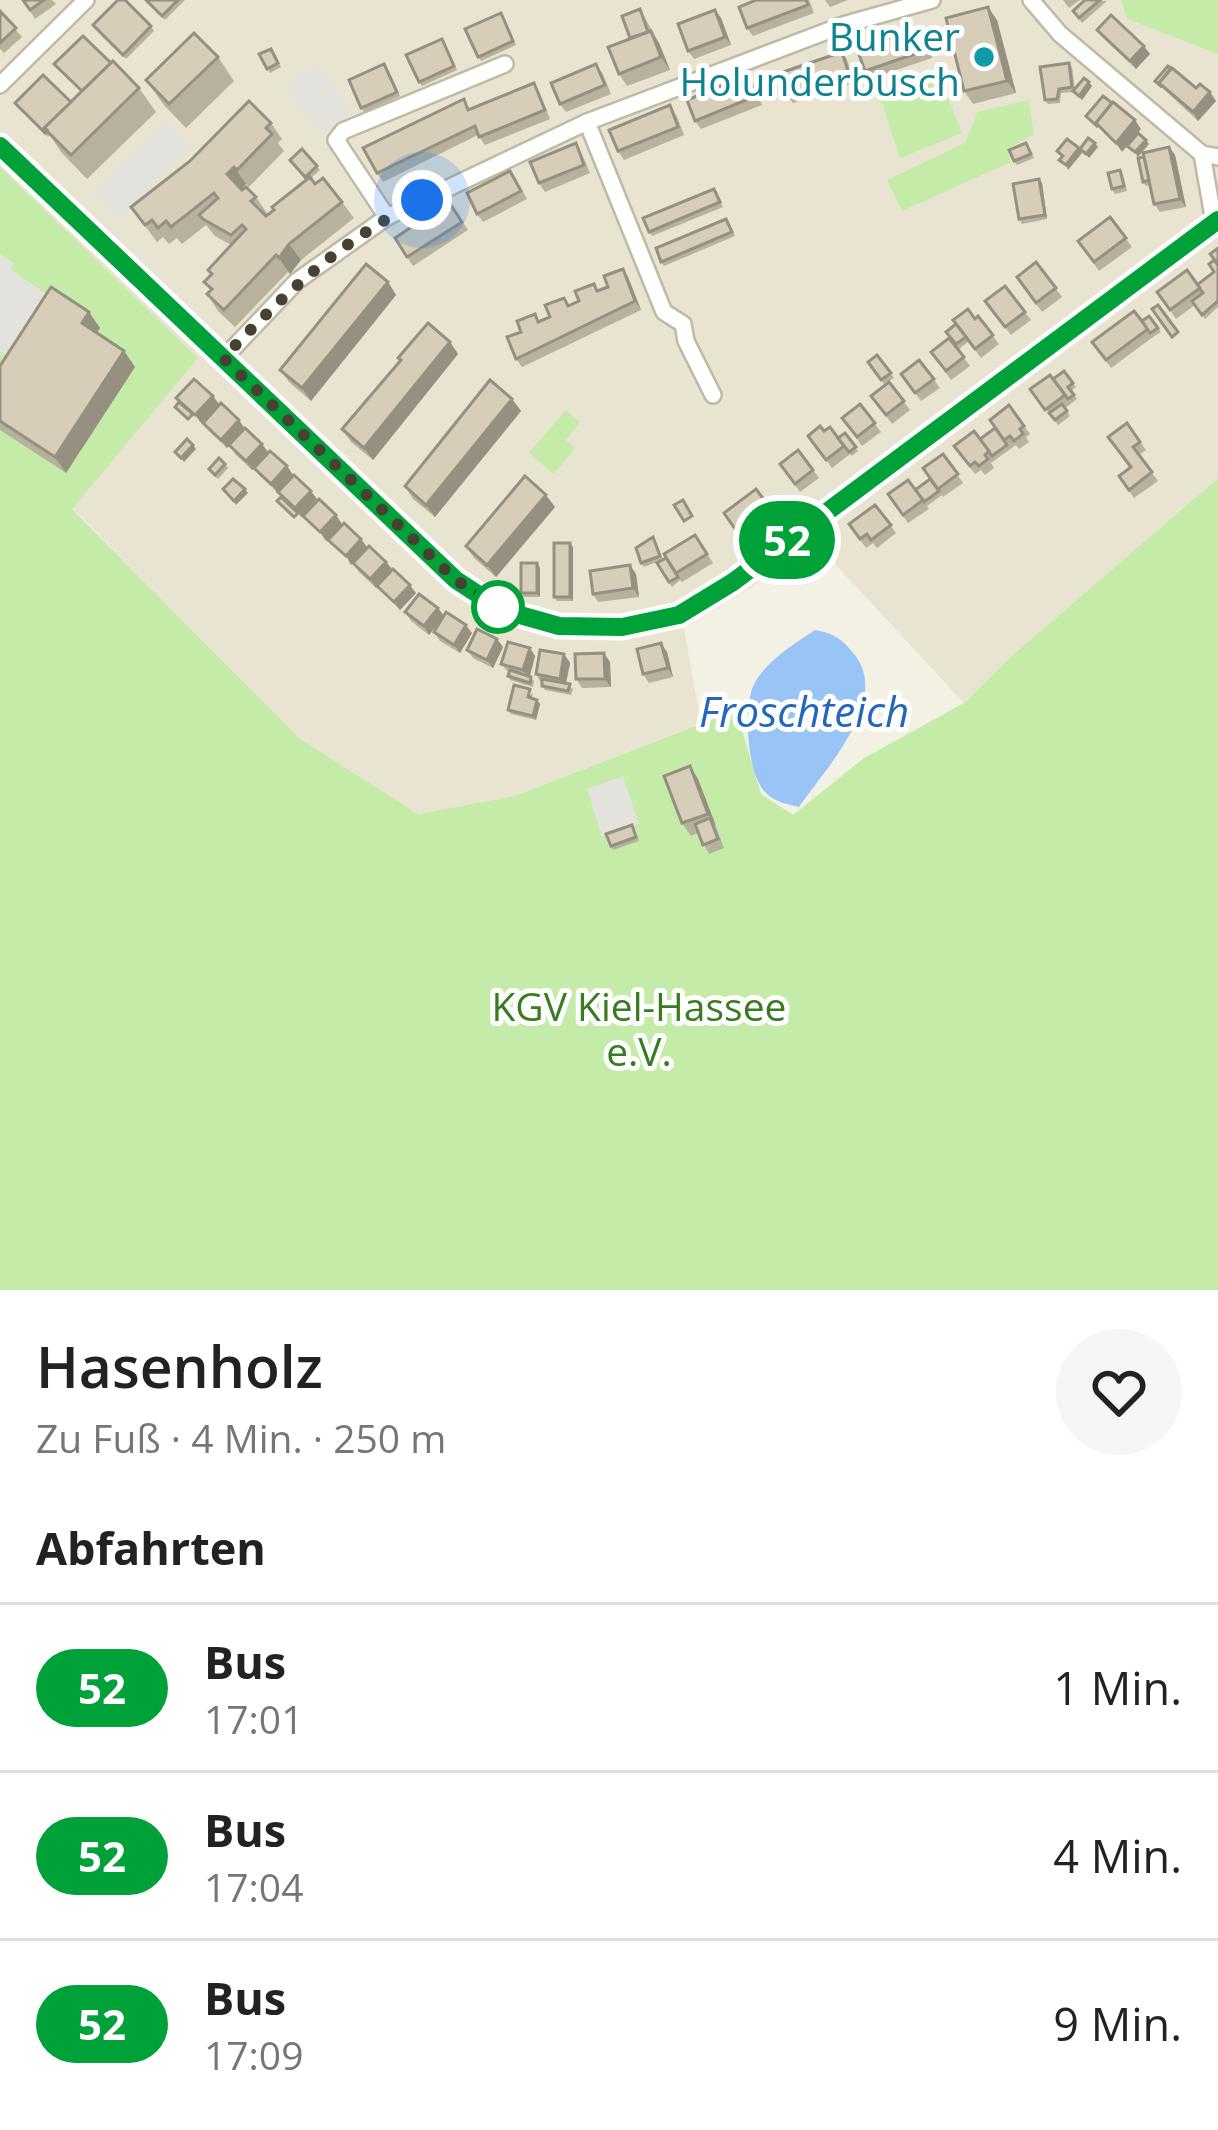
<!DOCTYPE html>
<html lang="de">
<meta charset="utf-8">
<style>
:root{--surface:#fff;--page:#f6f6f6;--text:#222;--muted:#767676;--line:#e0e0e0}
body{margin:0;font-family:"Open Sans",sans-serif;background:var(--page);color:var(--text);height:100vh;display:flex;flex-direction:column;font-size:45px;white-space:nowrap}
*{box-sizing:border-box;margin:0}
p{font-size:39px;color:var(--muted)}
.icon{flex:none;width:66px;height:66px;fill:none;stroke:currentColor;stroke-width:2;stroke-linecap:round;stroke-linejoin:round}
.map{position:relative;height:1290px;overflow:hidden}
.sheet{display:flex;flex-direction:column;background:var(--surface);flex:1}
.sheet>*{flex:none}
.badge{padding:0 24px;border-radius:39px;font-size:42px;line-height:78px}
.you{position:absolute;width:60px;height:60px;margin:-30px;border:9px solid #fff;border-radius:50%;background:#1a73e8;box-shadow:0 0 0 18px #1a73e833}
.map>.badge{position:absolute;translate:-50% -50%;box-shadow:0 0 0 6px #fff}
h2{padding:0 36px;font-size:45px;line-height:108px}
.round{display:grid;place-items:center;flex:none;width:126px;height:126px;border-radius:63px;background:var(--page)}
.overview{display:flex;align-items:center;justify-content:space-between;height:204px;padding:0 36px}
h1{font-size:57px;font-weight:600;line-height:90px}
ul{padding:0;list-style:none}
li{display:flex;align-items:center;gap:36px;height:168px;padding:0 36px;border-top:3px solid var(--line)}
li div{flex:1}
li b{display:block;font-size:45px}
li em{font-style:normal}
li .badge{min-width:132px;font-weight:700;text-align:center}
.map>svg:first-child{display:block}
.residential{fill:#e8e4d1}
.green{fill:#c4eca8}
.parking{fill:#e3e2dc}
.water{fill:#99c4f6}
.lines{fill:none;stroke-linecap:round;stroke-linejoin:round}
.minor-casing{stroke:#c0baa5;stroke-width:20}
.minor{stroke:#fff;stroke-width:15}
.wall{fill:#b8b19e}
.shaded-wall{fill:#969081}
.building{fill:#d6ceb8;stroke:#969081;stroke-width:3}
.line-casing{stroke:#fff;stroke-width:27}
.line{stroke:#00a138;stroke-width:18}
.walk{stroke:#464133;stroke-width:12;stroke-dasharray:0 21.6}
.culture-dot{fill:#0f9aa8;stroke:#fff;stroke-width:4.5}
.stop-dot{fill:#fff;stroke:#00a138;stroke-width:6}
.labels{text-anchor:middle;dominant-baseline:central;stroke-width:10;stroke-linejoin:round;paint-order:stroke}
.culture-label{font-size:39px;fill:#0d838f;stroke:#fff;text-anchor:end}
.park-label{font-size:39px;fill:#387c22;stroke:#fff}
.water-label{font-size:42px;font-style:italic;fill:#2366bb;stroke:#fff}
</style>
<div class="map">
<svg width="1218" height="1290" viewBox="0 0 1218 1290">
<rect width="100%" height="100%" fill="#f3f1e3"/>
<path class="residential" d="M0,0H1218V478L1007,660L964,703L811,538L751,588L684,628L701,723L515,796L418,814L299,738L72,508L198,358L0,167Z"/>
<g class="green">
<path d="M1121,0H1218V54L1127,19Z"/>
<path d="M940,78L962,133L900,158L879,94L905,81L908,88Z"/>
<path d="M1029,100L1034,135L1007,149L1011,162L902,211L887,180L965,143L978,112Z"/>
<path d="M0,167L198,358L72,509L299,738L418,814L515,796L736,710L761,794L793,815L864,758L964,703L1007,660L1218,478V1290H0Z"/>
<path d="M566,410L580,422L566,440L575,448L554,474L529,453Z"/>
</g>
<g class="parking">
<path d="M315,64L352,110L321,135L285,89Z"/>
<path d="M163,121L191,147L121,220L94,194Z"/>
<path d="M0,254L14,263L11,270L62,304L23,365L0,351Z"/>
<path d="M623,776L639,824L602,837L587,789Z"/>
</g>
<path class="water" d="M815,630C835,634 841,638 854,654C892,700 824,770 799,807C787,804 774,802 765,792C747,773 744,713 752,689C762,663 794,644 815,630Z"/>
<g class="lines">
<g class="minor-casing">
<g id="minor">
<path d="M1031,0L1060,34L1202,154L1218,157"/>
<path d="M0,85L86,0"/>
<path d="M587,122L664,312L683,324L686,341L713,395"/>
<path d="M0,146L456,580L502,610L559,626L622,627L679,615L733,582L1218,220"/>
<path d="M1202,154L1214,222"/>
<path d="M387,217L336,140L343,131L505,64"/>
<path d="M223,359L297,281L387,217L587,122L843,25L932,0"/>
</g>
</g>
<use href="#minor" class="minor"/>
</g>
<g class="wall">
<path d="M23,0H52L56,4L35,19Z"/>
<path d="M145,0H185L165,20Z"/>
<path d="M756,0H809L814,13L753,36L747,28Z"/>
<path d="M825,0H848L830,7Z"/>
<path d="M1063,0H1080L1069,8Z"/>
<path d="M1085,0L1107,1L1082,23L1073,11Z"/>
<path d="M640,9L659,43L670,70L627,86L619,74Z"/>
<path d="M715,10L721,18L731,45L694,59L688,51Z"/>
<path d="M0,11L22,37L4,53L0,49Z"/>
<path d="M504,17L516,45L481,61L478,57Z"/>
<path d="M997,20L1016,93L973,104L964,91Z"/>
<path d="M93,25L151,26L154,31L126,59Z"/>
<path d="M1097,30L1150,54L1136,69L1103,38Z"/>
<path d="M925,36L932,58L870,79L865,71Z"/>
<path d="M445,43L457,70L422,86L419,82Z"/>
<path d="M271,49L281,67L270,73L259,54Z"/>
<path d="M842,52L847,60L855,82L793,103L787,95Z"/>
<path d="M218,57L234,81L186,128L163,104L146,80Z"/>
<path d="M111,63L139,88L156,112L87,179L61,152L50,135L48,137L15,103L71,102Z"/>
<path d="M1069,63L1072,67L1075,89L1092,86L1082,100L1074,92L1061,93L1060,103L1048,104L1045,100Z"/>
<path d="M387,69L400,96L364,112L361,108Z"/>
<path d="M602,72L611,94L566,112L560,104Z"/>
<path d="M747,75L753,83L762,105L701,129L695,121Z"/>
<path d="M1155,81L1196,88L1216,101L1198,121Z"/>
<path d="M539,92L550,119L485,145L478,135L383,182L377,173L470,109Z"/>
<path d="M676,114L684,135L624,160L618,151Z"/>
<path d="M271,123L282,139L278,143L284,151L249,187L246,184L241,189L256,197L267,213L266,216L306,179L290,160L302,149L320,170L311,178L315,184L342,202L354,218L301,260L290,274L288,272L235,327L218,311L207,294L210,290L204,282L211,275L208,270L231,245L215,236L206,225L182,244L177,238L169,244L163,237L157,242L131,207Z"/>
<path d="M576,143L581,152L590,173L545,192L539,183Z"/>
<path d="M1026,143L1034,158L1017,165L1014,161Z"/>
<path d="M1169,147L1175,155L1186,207L1160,212L1154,204L1150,185L1146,186L1143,182Z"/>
<path d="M1123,175L1127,191L1115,194L1112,189Z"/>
<path d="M516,179L527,199L483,222L477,214Z"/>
<path d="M1042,183L1047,219L1022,224L1019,219Z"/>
<path d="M714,189L723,207L652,236L649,232Z"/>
<path d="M449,202L468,230L413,266L395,238Z"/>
<path d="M1110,217L1132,247L1099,271L1078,241Z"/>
<path d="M729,223L735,236L664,266L661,262Z"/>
<path d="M1036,262L1062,297L1042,312L1017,277Z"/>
<path d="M1218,265V307L1205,319L1195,305L1176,319L1157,292L1197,285L1214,272Z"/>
<path d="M628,277L641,310L522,367L516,359L540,321Z"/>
<path d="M388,282L396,295L311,401L289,382L280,370Z"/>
<path d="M1005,286L1031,320L1011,335L985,301Z"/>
<path d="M89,312L100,328L97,333L124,351L135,367L66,473L0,430V366Z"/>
<path d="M978,316L999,344L981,358L967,339L969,341L959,349L946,332Z"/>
<path d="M1149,316L1161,332L1153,337L1152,336L1153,337L1111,368L1092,342L1142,321Z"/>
<path d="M949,338L970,366L951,380L931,352Z"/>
<path d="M450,342L458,354L373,460L351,442L342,429Z"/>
<path d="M877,355L894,378L884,384L868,362Z"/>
<path d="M919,360L940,388L921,401L901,374Z"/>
<path d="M1064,371L1076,387L1071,391L1077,399L1065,408L1070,416L1058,425L1030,389L1056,383Z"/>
<path d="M889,382L910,410L892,424L871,396Z"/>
<path d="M512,399L521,411L435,517L413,499L405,486Z"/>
<path d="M860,404L881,432L862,446L842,418Z"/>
<path d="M1009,405L1030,434L1026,437L1029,442L1019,449L1016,445L991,463L994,468L985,475L981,470L975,474L954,446L980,439L995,428Z"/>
<path d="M203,423L245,429L268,452L287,466L293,475L277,492L260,476L254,468L252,470L235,454L230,445L227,448L209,431Z"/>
<path d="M1127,423L1146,450L1139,455L1158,481L1134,498L1119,476L1130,467Z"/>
<path d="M824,431L838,438L845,433L858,451L852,456L849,453L850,454L832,468L808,436Z"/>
<path d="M798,450L819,478L800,492L780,464Z"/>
<path d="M943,454L963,483L943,497L923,468Z"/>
<path d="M225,464L228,468L218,479L212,473Z"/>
<path d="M930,479L942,495L927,506L929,509L908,523L888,494L915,490Z"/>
<path d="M756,489L776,517L744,541L724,513Z"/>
<path d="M875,505L896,533L877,548L873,543L866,548L849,524Z"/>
<path d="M555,507L496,577L474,558L466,546Z"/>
<path d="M695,535L713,563L682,582L680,580L672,587L657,563L662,560L644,567L641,563L656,541L663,560Z"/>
<path d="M573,547V601H557L554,597Z"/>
<path d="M386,562L416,593L400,610L377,586L376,588L359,572L353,563Z"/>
<path d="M537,563L540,568V597H524L521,593Z"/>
<path d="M636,574L639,597L598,602L593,594Z"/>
<path d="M438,608L444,616L429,635L411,621L405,612Z"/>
<path d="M434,632L472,633L460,653L440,641Z"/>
<path d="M497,639L503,647L493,668L473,658L467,650Z"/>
<path d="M530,648L535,656L530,676L534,681L533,687L510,680L508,676L509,673L501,664Z"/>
<path d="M667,652L673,677L649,683L643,674Z"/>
<path d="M564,654L570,663L566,684L573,689L571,695L545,690L536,674Z"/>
<path d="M610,662L611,687L582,688L576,679Z"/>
<path d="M533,693L532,698L540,704L536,720L511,714L508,710Z"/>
<path d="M690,766L698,779L724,848L709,854L698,833L691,836L682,823Z"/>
<path d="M632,825L639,841L613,850L611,846Z"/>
</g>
<g class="shaded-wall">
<path d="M988,7L997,20L1016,93L1007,81Z"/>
<path d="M715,10L721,18L731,45L725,37Z"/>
<path d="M919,28L925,36L932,58L926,50Z"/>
<path d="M651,31L659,43L670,70L661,57Z"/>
<path d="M1144,46L1150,54L1136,69L1130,61Z"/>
<path d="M1089,82L1092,86L1082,100L1079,96Z"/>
<path d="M1210,92L1216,101L1198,121L1193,112Z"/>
<path d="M1135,120L1141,129L1122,152L1116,143Z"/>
<path d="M1146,140L1149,144L1138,157L1135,152Z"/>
<path d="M1095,143L1098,147L1089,158L1086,154Z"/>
<path d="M1169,147L1175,155L1186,207L1180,199Z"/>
<path d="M1079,148L1082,153L1068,170L1066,165Z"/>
<path d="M234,167L246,184L239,191L227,174Z"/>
<path d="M1039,179L1042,183L1047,219L1045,215Z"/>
<path d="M289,244L301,260L290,274L279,258Z"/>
<path d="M623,269L628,277L641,310L635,301Z"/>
<path d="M388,282L396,295L311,401L302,388Z"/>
<path d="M89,312L100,328L93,339L82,323Z"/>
<path d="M450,342L458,354L373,460L364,448Z"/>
<path d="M124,351L135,367L66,473L55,457Z"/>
<path d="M213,396L219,404L201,423L195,415Z"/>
<path d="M512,399L521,411L435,517L426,505Z"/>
<path d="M239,420L245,429L227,448L221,440Z"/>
<path d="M262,444L268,452L252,470L246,461Z"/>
<path d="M193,445L196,449L184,462L181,458Z"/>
<path d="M287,466L293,475L277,492L271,484Z"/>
<path d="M245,489L248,493L236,505L234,501Z"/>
<path d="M311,491L317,499L301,517L295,508Z"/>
<path d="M546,495L555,507L496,577L487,565Z"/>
<path d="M336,515L342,524L326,541L320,532Z"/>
<path d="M361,539L367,547L351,565L346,556Z"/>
<path d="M570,543L573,547V601L570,597Z"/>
<path d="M386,562L392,570L376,588L370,579Z"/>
<path d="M537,563L540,568V597L537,593Z"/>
<path d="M630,565L636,574L639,597L633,588Z"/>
<path d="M410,585L416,593L400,610L394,602Z"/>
<path d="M438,608L444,616L429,635L424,626Z"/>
<path d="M466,625L472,633L460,653L454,645Z"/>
<path d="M497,639L503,647L493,668L487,660Z"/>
<path d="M661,643L667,652L673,677L668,668Z"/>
<path d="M530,648L535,656L529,679L523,670Z"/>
<path d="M604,653L610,662L611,687L605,679Z"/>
<path d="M564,654L570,663L565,687L560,679Z"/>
<path d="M537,700L540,704L536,720L533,716Z"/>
<path d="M690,766L698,779L716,826L708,814Z"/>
</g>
<g class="building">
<path d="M23,0H44L30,10Z"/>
<path d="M118,0H125L151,26L123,55L93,25Z"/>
<path d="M146,0H178L162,16Z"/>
<path d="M756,0H806L808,5L747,28L739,7Z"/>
<path d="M1085,0H1100L1079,18L1073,11Z"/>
<path d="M988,7L1007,81L964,91L946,18Z"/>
<path d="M640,9L648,32L630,38L622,16Z"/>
<path d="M715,10L725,37L688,51L678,24Z"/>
<path d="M0,11L16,28L0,43Z"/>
<path d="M501,13L513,41L478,57L465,29Z"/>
<path d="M1111,15L1144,46L1130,61L1097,30Z"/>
<path d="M919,28L926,50L865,71L857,49Z"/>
<path d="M651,31L661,57L619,74L608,47Z"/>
<path d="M194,33L218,57L169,104L146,80Z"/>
<path d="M83,36L111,63L82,91L54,64Z"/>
<path d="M442,39L454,66L419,82L406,55Z"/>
<path d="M271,49L278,63L267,69L259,54Z"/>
<path d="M842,52L849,74L787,95L780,73Z"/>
<path d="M113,61L139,88L71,155L44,128Z"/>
<path d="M1069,63L1072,87L1059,89L1057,99L1045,100L1040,67Z"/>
<path d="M384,64L397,92L361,108L349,80Z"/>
<path d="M596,64L605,85L560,104L551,83Z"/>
<path d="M1168,66L1171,68L1159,83L1162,87L1155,81Z"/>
<path d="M1172,68L1196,88L1200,84L1210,92L1193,112L1159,83Z"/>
<path d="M43,75L71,102L44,128L47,130L45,133L15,103Z"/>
<path d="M747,75L756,96L695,121L687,100Z"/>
<path d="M1084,78L1089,82L1079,96L1073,91Z"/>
<path d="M534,83L545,110L479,137L475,126L377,173L363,148L464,99L468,110Z"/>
<path d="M1103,96L1112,103L1096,123L1098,127L1086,116Z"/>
<path d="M249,101L271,123L266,128L272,134L237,170L234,167L227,174L242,190L246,187L256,197L251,201L266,216L274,210L272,207L310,177L315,184L323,178L342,202L289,244L279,258L276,255L224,310L207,294L212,289L204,282L212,274L208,270L246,229L242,225L231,235L203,219L199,215L218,198L214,193L171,227L166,221L158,228L152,220L145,225L131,207L190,161Z"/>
<path d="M1113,102L1135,120L1116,143L1096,123Z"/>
<path d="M670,105L678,127L618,151L609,130Z"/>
<path d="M1138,133L1146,140L1135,152L1127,146Z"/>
<path d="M1088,138L1095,143L1086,154L1080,149Z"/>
<path d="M1067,139L1079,148L1066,165L1059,160L1063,156L1057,151Z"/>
<path d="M576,143L584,165L539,183L530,162Z"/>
<path d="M1026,143L1031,154L1014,161L1009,150Z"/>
<path d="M1169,147L1180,199L1154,204L1143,153Z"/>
<path d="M302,149L317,166L305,177L290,160Z"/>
<path d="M1144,157L1149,180L1143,182L1138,158Z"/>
<path d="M1120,170L1124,186L1112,189L1108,173Z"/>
<path d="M510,171L521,191L477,214L467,193Z"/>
<path d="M1039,179L1045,215L1019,219L1013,184Z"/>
<path d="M714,189L720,202L649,232L643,218Z"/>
<path d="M449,202L462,222L407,257L395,238Z"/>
<path d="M1110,217L1126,238L1094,262L1078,241Z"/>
<path d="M726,219L732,232L661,262L656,248Z"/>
<path d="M1218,248V264L1210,254Z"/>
<path d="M1214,260L1218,265V301L1202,315L1192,301L1203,293L1197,285L1214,272L1209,264Z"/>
<path d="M1036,262L1056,288L1036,303L1017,277Z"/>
<path d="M366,264L388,282L302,388L280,370Z"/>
<path d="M623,269L635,301L516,359L507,337L521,332L517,321L535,314L538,322L550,317L545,305L564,298L568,306L579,301L575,291L594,284L597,291L608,287L604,276Z"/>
<path d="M1187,270L1200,288L1170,310L1157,292Z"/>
<path d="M1005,286L1025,312L1005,327L985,301Z"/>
<path d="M51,287L89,312L82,323L124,351L55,457L0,421V366Z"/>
<path d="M1158,305L1178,332L1172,337L1152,309Z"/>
<path d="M968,309L975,319L978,316L993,335L975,349L953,320Z"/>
<path d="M1134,311L1148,329L1106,360L1092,342Z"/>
<path d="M1149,316L1158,328L1150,333L1142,321Z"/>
<path d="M428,323L450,342L364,448L342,429L401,360L398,358Z"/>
<path d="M956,324L966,337L956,344L946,332Z"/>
<path d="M949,338L964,357L946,371L931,352Z"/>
<path d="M877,355L891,373L881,380L868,362Z"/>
<path d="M919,360L934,379L915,393L901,374Z"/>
<path d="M1064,371L1073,383L1068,387L1074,395L1068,399L1053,379Z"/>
<path d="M1050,375L1065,395L1045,410L1030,389Z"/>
<path d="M194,379L213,396L195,415L176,398Z"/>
<path d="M490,380L512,399L426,505L405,486Z"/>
<path d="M889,382L904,401L886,415L871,396Z"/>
<path d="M179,402L193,414L188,419L175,407Z"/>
<path d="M221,403L239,420L221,440L203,423Z"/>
<path d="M860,404L875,423L857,437L842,418Z"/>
<path d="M1062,404L1067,411L1055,420L1049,413Z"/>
<path d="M1009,405L1024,426L1020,429L1023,434L1014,441L1010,436L1004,440L990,420Z"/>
<path d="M1127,423L1140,442L1133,447L1152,472L1129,490L1119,476L1131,467L1108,437Z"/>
<path d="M820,426L824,431L830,427L844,446L826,460L808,436Z"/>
<path d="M245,428L262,444L246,461L229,445Z"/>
<path d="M995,428L1007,445L992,456L980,439Z"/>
<path d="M974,431L989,451L985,455L988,459L979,466L975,462L970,466L954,446Z"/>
<path d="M845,433L856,447L849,452L838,438Z"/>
<path d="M187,439L193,445L181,458L175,452Z"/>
<path d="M798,450L813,470L795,484L780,464Z"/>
<path d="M270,451L287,466L271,484L254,468Z"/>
<path d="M943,454L958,474L938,489L923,468Z"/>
<path d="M219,458L225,464L215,475L209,469Z"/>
<path d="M294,475L311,491L295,508L278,492Z"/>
<path d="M525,476L546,495L487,565L466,546Z"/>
<path d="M233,479L245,489L234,501L223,489Z"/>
<path d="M930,479L939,491L924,502L915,490Z"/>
<path d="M908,480L923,500L903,515L888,494Z"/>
<path d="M756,489L770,508L738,533L724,513Z"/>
<path d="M281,497L298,513L294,517L277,501Z"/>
<path d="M319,499L336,515L320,532L303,516Z"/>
<path d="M683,500L692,516L684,521L674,505Z"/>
<path d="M875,505L891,525L871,540L867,534L860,539L849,524Z"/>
<path d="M344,523L361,539L346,556L328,540Z"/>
<path d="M695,535L707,554L676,573L664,554Z"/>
<path d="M653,537L660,556L641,563L636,548Z"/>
<rect x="554" y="543" width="16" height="54"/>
<path d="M369,546L386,562L370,579L353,563Z"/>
<path d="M666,558L678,577L669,582L657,563Z"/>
<rect x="521" y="563" width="16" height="30"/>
<path d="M630,565L633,588L593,594L590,571Z"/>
<path d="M393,569L410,585L394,602L377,586Z"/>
<path d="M419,594L438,608L424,626L405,612Z"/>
<path d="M446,612L466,625L454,645L434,632Z"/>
<path d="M477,629L497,639L487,660L467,650Z"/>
<path d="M508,642L530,648L523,670L501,664Z"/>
<path d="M661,643L668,668L643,674L637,649Z"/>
<path d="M540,650L564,654L560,679L536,674Z"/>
<path d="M604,653L605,679H576L575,654Z"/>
<path d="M510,670L531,677L530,683L508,676Z"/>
<path d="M542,679L570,684L568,691L542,686Z"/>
<path d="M514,685L530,689L528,697L537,700L533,716L508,710Z"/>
<path d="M690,766L708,814L682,823L664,776Z"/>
<path d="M710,818L718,839L703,845L695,824Z"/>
<path d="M632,825L636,837L611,846L606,834Z"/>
</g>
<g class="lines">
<g class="line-casing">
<path id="line" d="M0,146L456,580L502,610L559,626L622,627L679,615L733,582L1218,220"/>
</g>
<use href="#line" class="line"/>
<path class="walk" d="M422,200C339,241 286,293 223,358L456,580L502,610L498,607"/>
</g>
<circle class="culture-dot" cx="984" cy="57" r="12"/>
<circle class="stop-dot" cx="498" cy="607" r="24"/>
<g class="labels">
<g class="culture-label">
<text x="960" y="35">Bunker<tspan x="960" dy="45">Holunderbusch</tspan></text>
</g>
<g class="park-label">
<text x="639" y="1005">KGV Kiel-Hassee<tspan x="639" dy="45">e.V.</tspan></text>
</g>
<g class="water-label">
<text x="804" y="710">Froschteich</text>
</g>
</g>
</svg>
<div class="you" style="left:422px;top:200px"></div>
<b class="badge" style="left:787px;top:540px;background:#00a138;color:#fff">52</b>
</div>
<section class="sheet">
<div class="overview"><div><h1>Hasenholz</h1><p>Zu Fuß · 4 Min. · 250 m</p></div><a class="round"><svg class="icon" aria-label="heart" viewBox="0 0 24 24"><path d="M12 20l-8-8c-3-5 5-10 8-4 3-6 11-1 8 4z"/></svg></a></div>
<h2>Abfahrten</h2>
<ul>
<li><span class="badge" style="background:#00a138;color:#fff">52</span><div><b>Bus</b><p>17:01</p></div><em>1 Min.</em></li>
<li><span class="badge" style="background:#00a138;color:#fff">52</span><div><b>Bus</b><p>17:04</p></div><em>4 Min.</em></li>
<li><span class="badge" style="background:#00a138;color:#fff">52</span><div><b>Bus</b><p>17:09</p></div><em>9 Min.</em></li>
</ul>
</section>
